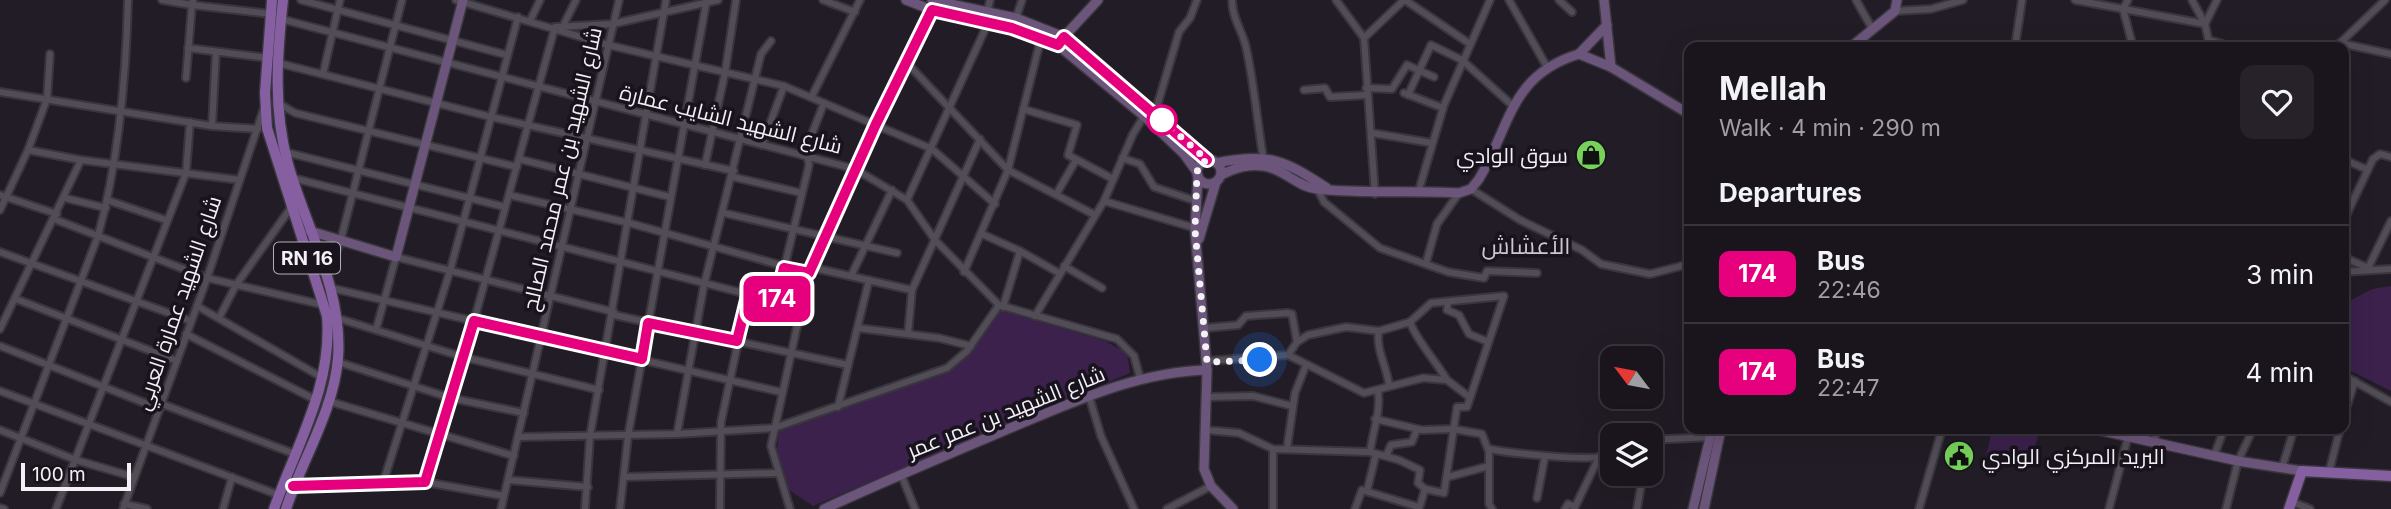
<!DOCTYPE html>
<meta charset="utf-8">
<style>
:root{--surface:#1a151c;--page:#272229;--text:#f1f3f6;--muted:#9f9fa3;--line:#38343b}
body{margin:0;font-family:Inter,Cairo,sans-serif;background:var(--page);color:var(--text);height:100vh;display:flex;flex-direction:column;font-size:26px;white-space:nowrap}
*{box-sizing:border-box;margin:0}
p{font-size:23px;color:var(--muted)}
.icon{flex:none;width:38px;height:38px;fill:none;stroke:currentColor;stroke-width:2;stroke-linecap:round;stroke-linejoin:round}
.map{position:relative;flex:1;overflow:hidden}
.details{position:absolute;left:1684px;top:42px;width:665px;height:392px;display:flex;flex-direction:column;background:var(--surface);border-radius:14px;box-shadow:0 7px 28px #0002,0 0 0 2px var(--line)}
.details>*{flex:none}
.badge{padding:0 14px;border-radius:10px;font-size:24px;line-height:46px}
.needle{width:46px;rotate:302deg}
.fabs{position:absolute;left:1600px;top:346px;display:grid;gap:14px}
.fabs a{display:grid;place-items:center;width:63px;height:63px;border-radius:14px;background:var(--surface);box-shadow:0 7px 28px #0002,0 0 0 2px var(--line);font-size:35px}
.scale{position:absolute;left:21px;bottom:18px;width:110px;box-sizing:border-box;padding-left:7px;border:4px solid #f3f0f6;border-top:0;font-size:19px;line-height:24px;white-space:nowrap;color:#f3f0f6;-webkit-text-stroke:5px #18131c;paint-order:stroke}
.you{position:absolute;width:35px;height:35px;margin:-18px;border:5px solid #fff;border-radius:50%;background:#1a73e8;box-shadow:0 0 0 10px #1a73e833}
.map>.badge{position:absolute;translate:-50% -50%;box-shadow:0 0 0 4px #fff}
h2{padding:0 35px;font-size:26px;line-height:63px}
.round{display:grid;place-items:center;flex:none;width:74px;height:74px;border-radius:14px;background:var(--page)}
.head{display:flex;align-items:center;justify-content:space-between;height:119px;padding:0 35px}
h1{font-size:33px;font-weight:700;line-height:52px}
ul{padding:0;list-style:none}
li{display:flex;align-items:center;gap:21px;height:98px;padding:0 35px;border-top:2px solid var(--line)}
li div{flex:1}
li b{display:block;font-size:26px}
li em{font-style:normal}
li .badge{min-width:77px;font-weight:700;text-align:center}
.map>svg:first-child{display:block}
.green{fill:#3b214c}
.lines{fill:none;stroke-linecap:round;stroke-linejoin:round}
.street-casing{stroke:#39363d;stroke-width:10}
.secondary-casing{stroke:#39363d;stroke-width:12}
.primary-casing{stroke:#39363d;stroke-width:13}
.street{stroke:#524c57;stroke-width:6}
.secondary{stroke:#6c557b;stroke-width:9}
.primary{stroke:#855fa0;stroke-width:10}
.line-casing{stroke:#fff;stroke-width:16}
.line{stroke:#e6007e;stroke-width:10}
.walk{stroke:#f3f0f6;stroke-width:7;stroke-dasharray:0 12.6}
.stop-dot{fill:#fff;stroke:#e6007e;stroke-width:3.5}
.labels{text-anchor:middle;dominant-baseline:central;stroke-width:7;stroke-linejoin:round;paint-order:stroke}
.shield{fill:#18131c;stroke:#b1aeb5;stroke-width:2}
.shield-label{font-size:19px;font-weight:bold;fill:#f3f0f6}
.street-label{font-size:21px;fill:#f3f0f6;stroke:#18131c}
.poi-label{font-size:21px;fill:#f3f0f6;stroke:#18131c;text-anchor:end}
.neighbourhood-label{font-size:23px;fill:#cdc6d3;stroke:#18131c}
</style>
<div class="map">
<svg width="2391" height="509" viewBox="0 0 2391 509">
<rect width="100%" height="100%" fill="#221c26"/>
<g class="green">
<path d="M2391,286V391L2343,367L2344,304L2372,289Z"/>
<path d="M1000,310L1105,341L1127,353L1130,373L813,506L786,488L777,450L779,429L871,399L958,363L972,351Z"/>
<path d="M1992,429H2040L2028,471L1985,461Z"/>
</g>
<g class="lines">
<g class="street-casing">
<g id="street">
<path d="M162,0L192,5L186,78"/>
<path d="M193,0L192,5L271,14"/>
<path d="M301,0L507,55"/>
<path d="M456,0L608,45L784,86L932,149L995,204"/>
<path d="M823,0L855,12"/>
<path d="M1232,0C1232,18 1242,30 1246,47C1254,83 1257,120 1263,156"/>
<path d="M1336,0L1364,38L1375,194"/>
<path d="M1405,0L1470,44"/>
<path d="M1509,0L1547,67"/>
<path d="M1559,0L1572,12"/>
<path d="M1856,0L1873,30"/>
<path d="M2075,0L2205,24L2217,0"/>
<path d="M2128,0L2123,9L2133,47"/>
<path d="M2192,0L2205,24L2210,47"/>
<path d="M1895,11L1931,9L1963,0"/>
<path d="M987,13L990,0"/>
<path d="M1016,18L1022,0"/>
<path d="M281,19L855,169L907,200L935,240L999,305L1117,339L1134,356L1140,378"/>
<path d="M530,21L540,0"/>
<path d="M564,24L576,0"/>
<path d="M1364,38L1404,0"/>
<path d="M2209,40L2232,47"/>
<path d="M2340,43L2391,54"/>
<path d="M2015,47L2022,0"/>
<path d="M2336,47L2385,0"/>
<path d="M188,48L268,58"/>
<path d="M906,62L1008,170L1095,215"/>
<path d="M278,63L491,117L734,171"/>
<path d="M323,74L340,0"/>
<path d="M1366,88L1392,89L1407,65L1434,77"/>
<path d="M1304,90L1325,88L1330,97L1367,95"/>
<path d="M0,92L212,126L258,129"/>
<path d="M1404,93L1443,108"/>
<path d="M1408,95L1431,45L1462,60L1513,106"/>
<path d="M812,96L860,0"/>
<path d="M278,103L295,113L517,167"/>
<path d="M1023,109L1077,125L1068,155L1113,179"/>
<path d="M2343,112L2346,117L2343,123"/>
<path d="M1155,113L1179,32L1190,18L1197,0"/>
<path d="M212,126L216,52"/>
<path d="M1372,133L1432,143"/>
<path d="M762,145L784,86"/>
<path d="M28,150L81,160L240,180"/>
<path d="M285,152L505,207"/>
<path d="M1122,158L1140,164L1154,187L1196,201"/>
<path d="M519,159L670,197"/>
<path d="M2343,159L2368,170"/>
<path d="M705,165L725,73L736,0"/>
<path d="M733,177L802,193"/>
<path d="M293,178L802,308"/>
<path d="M1317,188L1324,202L1380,248L1448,272L1484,278L1487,271L1537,273"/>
<path d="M1471,189L1520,220L1582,250L1601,264L1650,274L1689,264"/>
<path d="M1057,193L1076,160"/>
<path d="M1418,193L1444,105L1490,0"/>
<path d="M0,195L57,214"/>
<path d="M509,195L629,223L809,273"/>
<path d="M65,198L106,208"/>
<path d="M107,200L166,220"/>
<path d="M907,200L988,23"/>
<path d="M1104,201L1195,228"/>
<path d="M0,210L28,150L47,99L50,54"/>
<path d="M724,213L897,253"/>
<path d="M54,219L207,278L324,305"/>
<path d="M2343,222L2373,159L2380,154L2391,157"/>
<path d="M982,234L1020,251"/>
<path d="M0,252L191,321"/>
<path d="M2343,257L2371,269"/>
<path d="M1426,263L1437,224L1459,193"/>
<path d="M1064,266L1102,288"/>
<path d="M810,267L912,290L980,139"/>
<path d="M2368,268L2391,221"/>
<path d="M964,272L1008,170L1041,38"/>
<path d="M2343,272L2391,269"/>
<path d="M327,274L340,243L402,0"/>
<path d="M851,276L892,190"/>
<path d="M331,288L781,392"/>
<path d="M16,299L177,361"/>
<path d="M776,302L809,165L806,149L824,103"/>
<path d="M1448,302L1447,310L1459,315L1469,334L1486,341"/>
<path d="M197,306L323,378"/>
<path d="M1003,307L1020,251L1059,273"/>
<path d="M614,315L848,365"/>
<path d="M1035,316L1104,201L1133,134L1144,116"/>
<path d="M219,318L236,285L290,209"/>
<path d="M337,318L463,357L599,390"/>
<path d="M858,328L939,338L971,346"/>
<path d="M1205,328L1238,325L1246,316L1287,313L1292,314L1297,342"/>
<path d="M0,329L81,160"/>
<path d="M376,330L396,257L614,312"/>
<path d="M1379,331C1375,348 1387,367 1389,385"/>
<path d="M186,334L316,400"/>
<path d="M908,334L912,290"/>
<path d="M0,346L160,409"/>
<path d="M1288,355L1364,393L1423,378L1447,380C1436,361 1416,340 1410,322"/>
<path d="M1207,361L1288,355L1297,342L1308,335L1346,327L1379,331L1410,322L1431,303L1504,296L1467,407H1457L1444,493L1425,489L1419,509"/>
<path d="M338,362L451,398L524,413"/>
<path d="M2343,375L2391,402"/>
<path d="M1447,380L1468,396"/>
<path d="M0,391L279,495"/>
<path d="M1089,396L1101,436L1134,509"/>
<path d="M1207,397L1253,396L1292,406"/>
<path d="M328,401L514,456"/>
<path d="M162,404L295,454"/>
<path d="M838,407L869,280"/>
<path d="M2343,418L2355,381"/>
<path d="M1375,419L1422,430L1453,429L1482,434L1489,452V504L1492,509"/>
<path d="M0,430L76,460L134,477"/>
<path d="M1206,430L1239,433L1273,449L1370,452L1399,460L1420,470L1418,483L1425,489"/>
<path d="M677,434L704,285L761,54L771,41"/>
<path d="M518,437L677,434L774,428L947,368L967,351L999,305"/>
<path d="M1650,440L1711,437"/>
<path d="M2155,442L2156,429"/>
<path d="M1287,448L1295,393L1306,365"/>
<path d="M1489,449C1504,452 1595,463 1604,455C1608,452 1610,444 1612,440"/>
<path d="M1370,452C1373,430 1381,412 1378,391"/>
<path d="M1386,456L1391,445L1412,442L1417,429"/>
<path d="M2214,456L2224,429"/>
<path d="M2282,468L2294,429"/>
<path d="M2330,468L2340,429"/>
<path d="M901,474L915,509"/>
<path d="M624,477L777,473"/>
<path d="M1448,477L1489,466"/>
<path d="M509,480L588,487"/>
<path d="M425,482L474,321L555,27L612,24L718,0"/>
<path d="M383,483L450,271L518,17"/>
<path d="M293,486L425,482L504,496"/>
<path d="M1367,491L1376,454"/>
<path d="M0,493L98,236C119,160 126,78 128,0"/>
<path d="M1537,498L1545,456"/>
<path d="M2292,502L2310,509"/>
<path d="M124,504L147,509"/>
<path d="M0,508L4,509"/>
<path d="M56,509L186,173L190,122"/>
<path d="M123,509L205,284L264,108"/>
<path d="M223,509L232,477"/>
<path d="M501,509L619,0"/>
<path d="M585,509L590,436L666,0"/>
<path d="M620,509L628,436L706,4"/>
<path d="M720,509L721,422L748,296"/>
<path d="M790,509L771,446L810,267L935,1"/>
<path d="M1167,509L1211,486"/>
<path d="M1273,509V449"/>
<path d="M1355,509L1362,490L1419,507"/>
<path d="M1565,509L1568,504L1575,507L1599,457"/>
<path d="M1637,509L1643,474"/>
<path d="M1919,509L1942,429"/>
<path d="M2109,509L2128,437"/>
<path d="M2226,509L2238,461L2253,429"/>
</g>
</g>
<g class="secondary-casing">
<g id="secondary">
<path d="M906,0L932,10L1012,28L1058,45L1144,116L1184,154L1197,172"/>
<path d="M932,0L1016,18L1064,37L1207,160"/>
<path d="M1604,0L1611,67"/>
<path d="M1061,40L1098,0"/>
<path d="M1851,47L1895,11L1897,0"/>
<path d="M1579,54L1607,25"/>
<circle cx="1209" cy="172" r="12"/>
<path d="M1216,163C1268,152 1284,160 1327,188"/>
<path d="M1221,175C1235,168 1247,164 1263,166C1283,168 1297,187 1317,189C1365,194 1412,190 1459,193L1471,189L1479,179C1511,125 1510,75 1579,54L1611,67L1689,114"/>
<path d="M1198,176L1195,230L1207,370L1204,469L1211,486L1233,509"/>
<path d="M310,231L396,257L463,0"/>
<path d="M1199,239L1216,182"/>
<path d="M2094,429L2238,461L2302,471"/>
<path d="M824,509C887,480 951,453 1015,426C1078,400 1138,372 1207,370"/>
<path d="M1693,509L1712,429"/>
<path d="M1704,509L1721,429"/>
</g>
</g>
<g class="primary-casing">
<g id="primary">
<path d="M272,0L265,93L267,128L327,316C333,385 296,446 274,509"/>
<path d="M283,0C277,55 273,110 288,164C306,228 343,290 338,358C334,410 302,460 286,509"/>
<path d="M2289,509L2302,471L2391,476"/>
</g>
</g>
<use href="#street" class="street"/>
<use href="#secondary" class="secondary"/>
<use href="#primary" class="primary"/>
</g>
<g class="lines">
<g class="line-casing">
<path id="line" d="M293,486L425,482L474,321L642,359L648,323L737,341L748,296L776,302L784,268L809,273L876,124L932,10L1012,28L1058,45L1064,37L1207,160"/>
</g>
<use href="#line" class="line"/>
<path class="walk" d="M1162,120L1207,160L1200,164L1197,172L1195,230L1207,362L1260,360"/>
</g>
<defs>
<g id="shop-disc" transform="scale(1.575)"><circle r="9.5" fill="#77d25a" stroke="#18131c"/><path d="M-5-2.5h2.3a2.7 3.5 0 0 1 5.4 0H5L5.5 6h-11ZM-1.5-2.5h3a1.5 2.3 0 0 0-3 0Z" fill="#111"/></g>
<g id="civic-disc" transform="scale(1.575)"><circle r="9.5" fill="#77d25a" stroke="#18131c"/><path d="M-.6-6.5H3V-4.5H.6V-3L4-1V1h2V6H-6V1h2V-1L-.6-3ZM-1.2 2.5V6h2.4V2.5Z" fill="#111"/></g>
</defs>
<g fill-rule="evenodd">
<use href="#shop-disc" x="1591" y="155"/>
<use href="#civic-disc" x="1959" y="456"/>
</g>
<circle class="stop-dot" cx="1162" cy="120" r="14"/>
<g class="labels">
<rect class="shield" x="274" y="242.5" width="66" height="31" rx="5"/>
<g class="shield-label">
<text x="307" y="258">RN 16</text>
</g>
<g class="street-label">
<text transform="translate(731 119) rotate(14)">شارع الشهيد الشايب عمارة</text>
<text transform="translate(562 169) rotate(-77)">شارع الشهيد بن عمر محمد الصالح</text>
<text transform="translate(178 303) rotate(-71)">شارع الشهيد عمارة العربي</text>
<text transform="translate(1006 412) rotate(-22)">شارع الشهيد بن عمر عمر</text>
</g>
<g class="poi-label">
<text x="1568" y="155">سوق الوادي</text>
<text x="1982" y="456" text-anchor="start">البريد المركزي الوادي</text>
</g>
<g class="neighbourhood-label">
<text x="1526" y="246">الأعشاش</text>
</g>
</g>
</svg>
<div class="fabs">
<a><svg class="needle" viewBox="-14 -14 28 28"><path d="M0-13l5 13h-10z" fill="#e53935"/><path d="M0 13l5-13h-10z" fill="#9f9fa3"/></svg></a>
<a><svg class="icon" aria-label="layers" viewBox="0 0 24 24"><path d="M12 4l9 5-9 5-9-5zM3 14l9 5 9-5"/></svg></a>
</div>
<div class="scale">100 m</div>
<div class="you" style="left:1260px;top:360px"></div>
<b class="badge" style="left:777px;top:299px;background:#e6007e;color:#fff">174</b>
<section class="details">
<div class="head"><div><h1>Mellah</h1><p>Walk · 4 min · 290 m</p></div><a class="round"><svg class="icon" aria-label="heart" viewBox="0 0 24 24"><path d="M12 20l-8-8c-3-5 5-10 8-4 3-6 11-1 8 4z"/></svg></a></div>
<h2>Departures</h2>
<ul>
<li><span class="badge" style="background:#e6007e;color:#fff">174</span><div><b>Bus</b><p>22:46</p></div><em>3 min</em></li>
<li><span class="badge" style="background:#e6007e;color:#fff">174</span><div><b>Bus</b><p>22:47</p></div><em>4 min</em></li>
</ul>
</section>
</div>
